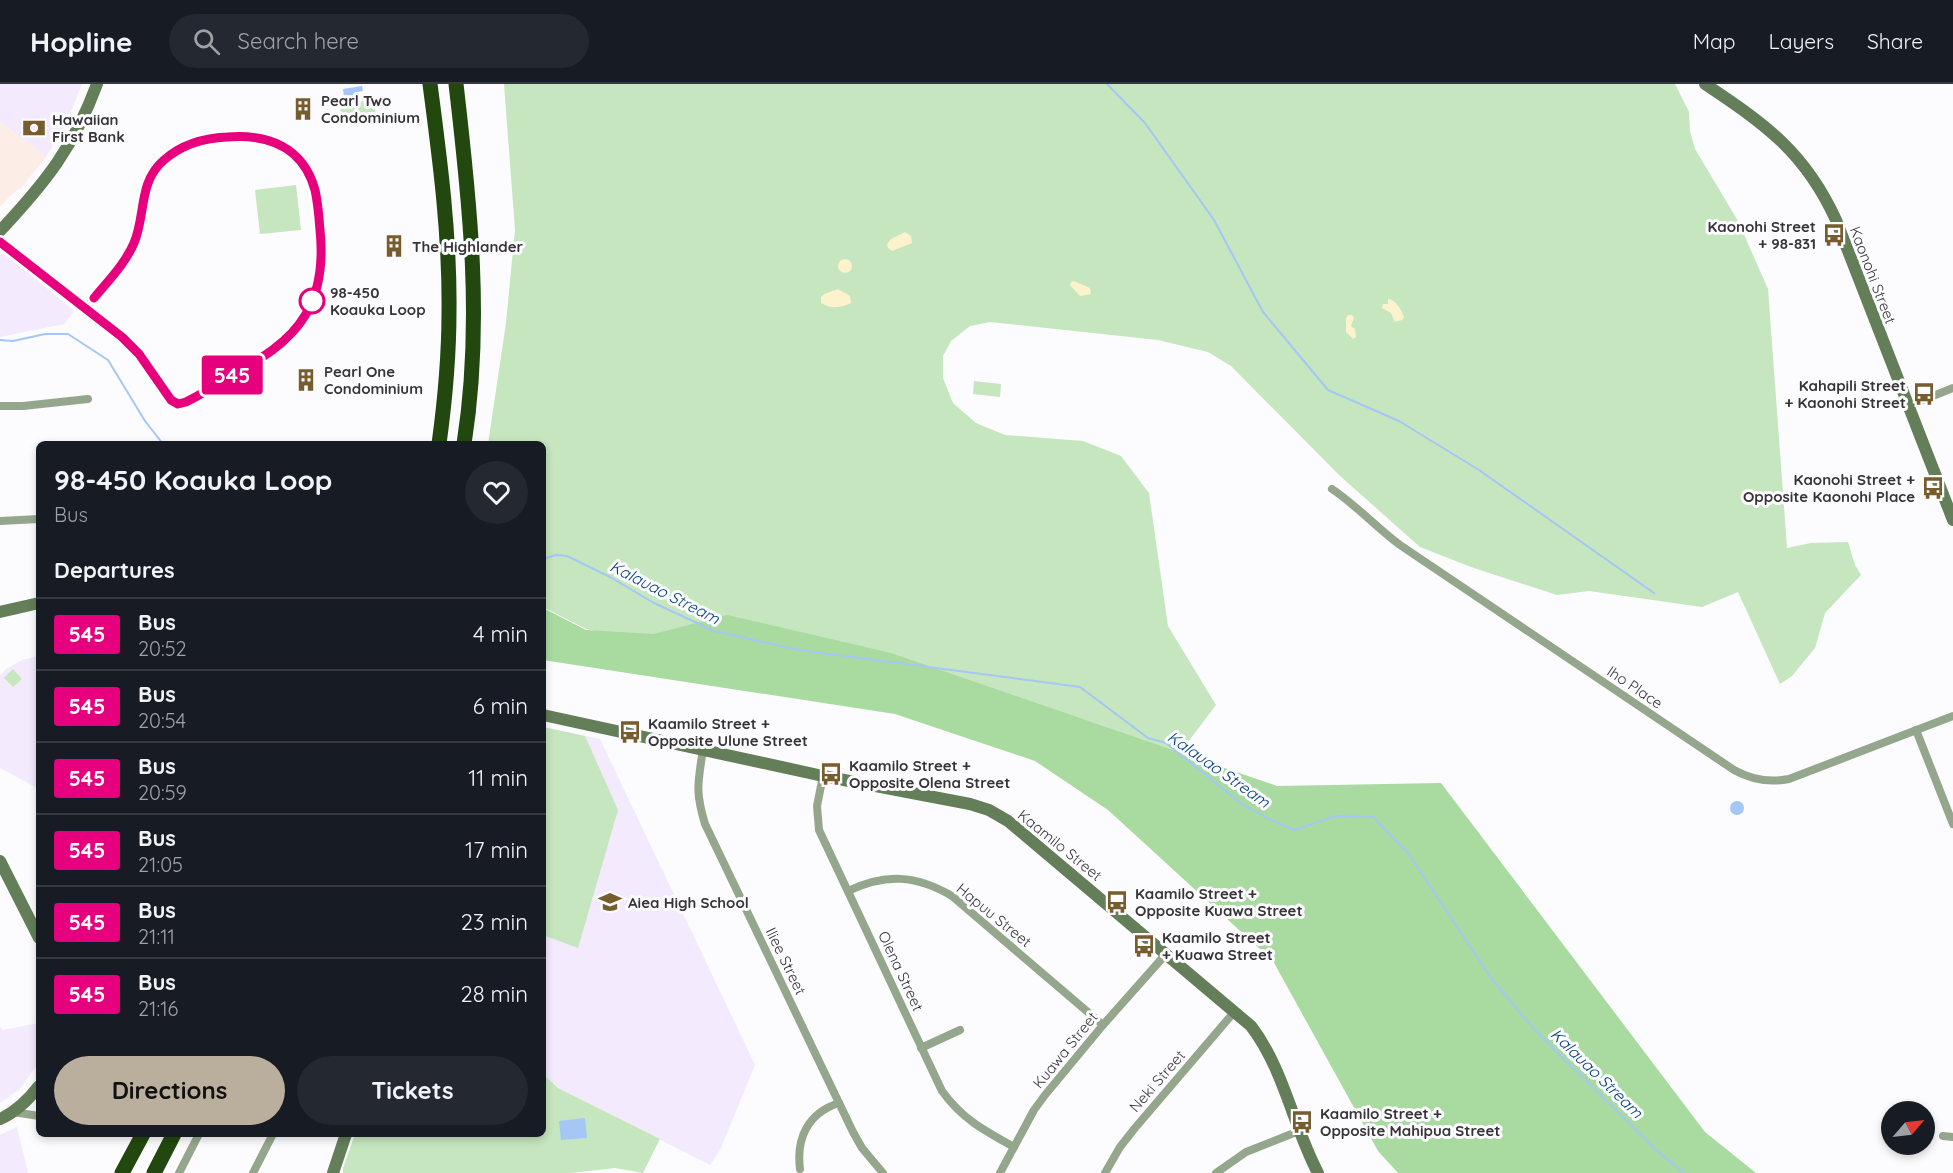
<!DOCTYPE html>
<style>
:root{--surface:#171b24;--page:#242831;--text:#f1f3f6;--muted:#9ea1a6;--line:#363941;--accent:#baaf9c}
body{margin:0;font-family:Quicksand,sans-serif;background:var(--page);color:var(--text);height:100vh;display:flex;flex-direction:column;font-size:22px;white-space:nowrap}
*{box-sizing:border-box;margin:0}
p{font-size:20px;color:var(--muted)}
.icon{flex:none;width:33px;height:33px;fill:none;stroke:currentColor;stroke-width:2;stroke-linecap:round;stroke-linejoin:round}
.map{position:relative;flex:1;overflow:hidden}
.sheet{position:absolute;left:36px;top:357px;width:510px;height:696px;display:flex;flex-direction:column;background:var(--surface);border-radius:9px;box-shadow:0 3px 9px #0003}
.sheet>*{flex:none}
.badge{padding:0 12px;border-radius:4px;font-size:21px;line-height:39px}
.needle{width:39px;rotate:62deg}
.tools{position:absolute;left:1881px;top:1017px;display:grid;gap:12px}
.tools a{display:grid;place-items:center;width:54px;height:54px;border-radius:50%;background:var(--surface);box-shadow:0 3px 9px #0003;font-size:30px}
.map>.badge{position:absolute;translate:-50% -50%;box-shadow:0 0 0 3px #fff}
h2{padding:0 18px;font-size:22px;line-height:54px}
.round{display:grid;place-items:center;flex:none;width:63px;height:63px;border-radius:32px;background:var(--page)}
.summary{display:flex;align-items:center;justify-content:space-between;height:102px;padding:0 18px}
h1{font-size:28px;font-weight:700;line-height:45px}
.primary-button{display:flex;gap:12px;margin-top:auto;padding:12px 18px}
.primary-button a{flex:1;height:69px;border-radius:36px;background:var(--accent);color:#111;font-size:24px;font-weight:700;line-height:69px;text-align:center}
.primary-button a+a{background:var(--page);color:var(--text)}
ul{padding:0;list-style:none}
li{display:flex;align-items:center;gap:18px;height:72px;padding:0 18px;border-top:2px solid var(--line)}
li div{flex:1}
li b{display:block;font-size:22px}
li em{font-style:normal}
li .badge{min-width:66px;font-weight:700;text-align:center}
header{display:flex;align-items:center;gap:36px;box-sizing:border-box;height:84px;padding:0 30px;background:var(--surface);border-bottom:2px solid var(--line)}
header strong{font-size:28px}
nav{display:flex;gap:33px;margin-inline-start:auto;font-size:21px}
.search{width:420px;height:54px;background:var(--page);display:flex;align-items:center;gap:15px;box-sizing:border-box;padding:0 21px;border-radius:33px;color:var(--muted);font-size:22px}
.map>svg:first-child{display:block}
.built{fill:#f3eafd}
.medical{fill:#fceee7}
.green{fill:#c5e6bf}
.forest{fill:#a9daa0}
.sand{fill:#fcf2cc}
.water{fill:#a4c7f5}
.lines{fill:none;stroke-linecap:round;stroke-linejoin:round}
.stream{stroke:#a4c7f5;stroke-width:2}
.street{stroke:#94a78d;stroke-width:8}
.secondary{stroke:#637e58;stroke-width:12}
.highway{stroke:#22480f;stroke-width:15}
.line-casing{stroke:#fff;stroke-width:14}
.line{stroke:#e6007e;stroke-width:9}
.stop-dot{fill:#fff;stroke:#e6007e;stroke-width:3}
.labels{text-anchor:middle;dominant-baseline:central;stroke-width:6;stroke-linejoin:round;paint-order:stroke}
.poi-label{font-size:15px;font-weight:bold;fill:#373539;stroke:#fcfbfd;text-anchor:start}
.street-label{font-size:15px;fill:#373539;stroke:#fcfbfd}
.stop-label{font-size:15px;font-weight:bold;fill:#373539;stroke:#fcfbfd;text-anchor:start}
.water-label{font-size:16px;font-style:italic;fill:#023e80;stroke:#fcfbfd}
</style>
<header>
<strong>Hopline</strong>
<div class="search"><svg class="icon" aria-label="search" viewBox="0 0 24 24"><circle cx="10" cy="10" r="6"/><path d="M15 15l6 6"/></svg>Search here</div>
<nav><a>Map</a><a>Layers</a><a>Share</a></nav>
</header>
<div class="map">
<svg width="1953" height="1089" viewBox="0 0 1953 1089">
<rect width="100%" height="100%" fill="#fcfbfd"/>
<g class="built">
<path d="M0,0H82L67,37L46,73L0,38Z"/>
<path d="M0,170L7,171L74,227L64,240L0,253Z"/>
<path d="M39,572V705L0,684V591L6,585L22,576Z"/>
<path d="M543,643L600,655L755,981L720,1066L710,1081L558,1004L543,990Z"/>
<path d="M39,939V978L20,1005L0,1019V943L3,946Z"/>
<path d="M17,1043L28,1089H0V1051Z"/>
</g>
<path class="medical" d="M0,38L46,73L21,104L12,110L0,123Z"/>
<g class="green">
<path d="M504,0H1675L1689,28L1690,47L1695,65L1738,137L1768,205L1787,464L1811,459L1848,458L1855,481L1861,491L1825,529L1815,564L1792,592L1780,600L1738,508L1702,523L1589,507L1557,511L1471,483L1420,463L1339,391L1231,282L1208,268L1158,256L990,238L970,242L951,257L943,272V294L953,319L976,339L1005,351L1083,357L1121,372L1149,409L1168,542L1216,621L1163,691L1021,645L586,545L543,523V360H488L506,239L515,146Z"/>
<path d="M374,16L376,34L342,37L340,20Z"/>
<path d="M296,101L301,146L260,150L255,106Z"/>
<path d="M974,297L1001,300L1000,313L973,310Z"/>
<path d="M13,585L22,595L13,603L4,594Z"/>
<path d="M543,643L585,652L618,726L578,864L543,851Z"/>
<path d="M543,990L558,1004L660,1055L643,1089L615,1084L571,1089H343V1084L355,1050H543Z"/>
</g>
<path class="forest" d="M543,524L586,546L654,550L727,531L891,569L1277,702L1441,699L1705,1048L1756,1089H1398L1378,1067L1273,877L1108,726L1035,677L895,630L543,576Z"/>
<g class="sand">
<path d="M905,148L911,152L912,159L892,167L888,164L887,160L891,155Z"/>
<circle cx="845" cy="182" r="7"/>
<path d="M1074,197L1090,204L1091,210L1080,212L1070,201L1071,198Z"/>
<path d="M838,205L850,212L851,219C842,224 830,225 821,219V213L824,210Z"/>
<path d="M1388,215C1395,215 1402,226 1404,233L1402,236L1395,238L1391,229L1382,224L1383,220H1388Z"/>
<path d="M1348,231H1352L1354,234L1351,242L1355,245L1356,253L1353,255L1346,248V234Z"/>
</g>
<g class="water">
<path d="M362,2L363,7L357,8V13L344,14L343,5Z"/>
<circle cx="1737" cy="724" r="7"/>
<path d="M585,1034L587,1054L561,1056L559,1037Z"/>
</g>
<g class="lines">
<g class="stream">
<path d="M1107,0L1145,39L1214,136L1263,228L1328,306L1399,337L1479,386L1654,509"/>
<path d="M0,256L13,257L45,250H68L108,276L145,337L163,360"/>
<path d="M543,480L546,474L556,471L567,472L612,494L652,518L714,547L799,566L1080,603L1148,654L1166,659L1242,720L1269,735L1294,746L1335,732L1373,733L1408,769L1491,894L1533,944L1655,1065L1684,1089"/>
</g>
<g class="street">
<path d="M0,158L122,253L139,270L171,316L178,319L186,318C201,311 215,301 229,293C257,276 288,260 306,231C322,203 323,173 320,143C318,131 318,118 315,107C304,61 265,50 223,53C201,54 177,62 161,78C139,100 145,131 134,158C125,183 103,203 86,224"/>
<path d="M0,322H23L88,315"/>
<path d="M1908,322L1953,304"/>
<path d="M1332,405C1356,421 1376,443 1400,461L1734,686C1752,696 1769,699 1789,695L1953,632"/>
<path d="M0,437L39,435"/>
<path d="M1916,646L1953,740"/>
<path d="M703,665C698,699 695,707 705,740L853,1048L862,1064L883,1089"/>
<path d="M823,692L817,722L819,746L942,1007C962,1035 985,1047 1014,1063"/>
<path d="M848,807C886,789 916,791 952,812L1103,941"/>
<path d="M921,964L960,946"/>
<path d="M13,1028L39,1032"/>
<path d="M1943,1052L1953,1053"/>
<path d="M800,1085C796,1054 808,1029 839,1019"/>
<path d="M179,1089L199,1050"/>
<path d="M253,1089L273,1050"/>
<path d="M1000,1089L1034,1026L1045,1011L1103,941L1166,870"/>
<path d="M1105,1089L1120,1063L1135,1044L1235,927"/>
<path d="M1216,1089L1246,1068L1299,1047"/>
</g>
<g class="secondary">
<path d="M1705,0C1765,40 1805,68 1836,136L1953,436"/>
<path d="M0,147C45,99 74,63 97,0"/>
<path d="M0,528L39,519"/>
<path d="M543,631L823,692L970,720L989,726L1008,737L1251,942C1284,985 1293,1042 1318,1089"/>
<path d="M0,777L39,854"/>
<path d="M0,1035C16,1028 29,1015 39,1002"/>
<path d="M333,1089L346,1050"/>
</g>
<g class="highway">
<path d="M430,0C440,76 450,152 449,228C449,272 445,316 439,360"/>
<path d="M456,0C470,120 483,240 464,360"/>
<path d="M122,1089L143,1050"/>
<path d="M154,1089L174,1050"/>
</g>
</g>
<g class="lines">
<g class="line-casing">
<path id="line" d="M0,158L122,253L139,270L171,316L178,320L186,318C200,311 213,303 225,295C255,278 288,261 306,230C321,204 323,175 320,146C319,133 318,119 315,106C303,62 267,50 227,53C204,54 181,61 164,76C138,98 146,131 134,159C125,180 108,197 94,214"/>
</g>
<use href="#line" class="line"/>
</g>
<defs>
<g id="building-bare" transform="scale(1.8)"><path d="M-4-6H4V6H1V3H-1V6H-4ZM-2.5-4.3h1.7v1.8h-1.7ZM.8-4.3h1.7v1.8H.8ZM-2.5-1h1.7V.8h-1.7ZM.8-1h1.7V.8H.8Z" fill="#775c2e" stroke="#fcfbfd" stroke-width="2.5" paint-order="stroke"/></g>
<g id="bank-bare" transform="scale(1.8)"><path d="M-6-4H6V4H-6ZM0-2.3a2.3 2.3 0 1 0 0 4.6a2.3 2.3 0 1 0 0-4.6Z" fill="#775c2e" stroke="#fcfbfd" stroke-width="2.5" paint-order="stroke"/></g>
<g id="bus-bare" transform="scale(1.8)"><path d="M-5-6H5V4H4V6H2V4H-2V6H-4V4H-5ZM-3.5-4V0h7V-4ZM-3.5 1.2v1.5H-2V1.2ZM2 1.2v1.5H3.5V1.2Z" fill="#775c2e" stroke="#fcfbfd" stroke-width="2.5" paint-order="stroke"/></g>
<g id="school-bare" transform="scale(1.8)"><path d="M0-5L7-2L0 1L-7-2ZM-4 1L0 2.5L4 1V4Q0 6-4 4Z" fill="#775c2e" stroke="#fcfbfd" stroke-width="2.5" paint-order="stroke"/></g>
</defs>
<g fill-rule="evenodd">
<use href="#building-bare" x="303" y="25"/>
<use href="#bank-bare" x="34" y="44"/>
<use href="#bus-bare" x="1834" y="151"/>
<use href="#building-bare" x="394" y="162"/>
<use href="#building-bare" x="306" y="296"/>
<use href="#bus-bare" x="1924" y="310"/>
<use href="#bus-bare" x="1933" y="404"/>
<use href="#bus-bare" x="630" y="648"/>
<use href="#bus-bare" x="831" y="690"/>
<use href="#school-bare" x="610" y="818"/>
<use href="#bus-bare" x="1117" y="818"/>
<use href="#bus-bare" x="1144" y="862"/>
<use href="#bus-bare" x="1302" y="1038"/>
</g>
<circle class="stop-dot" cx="312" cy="217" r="12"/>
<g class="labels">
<g class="poi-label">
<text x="321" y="16">Pearl Two<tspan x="321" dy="17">Condominium</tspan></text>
<text x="52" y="35">Hawaiian<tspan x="52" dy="17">First Bank</tspan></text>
<text x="1816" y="142" text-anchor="end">Kaonohi Street<tspan x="1816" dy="17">+ 98-831</tspan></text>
<text x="412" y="162">The Highlander</text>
<text x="324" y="287">Pearl One<tspan x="324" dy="17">Condominium</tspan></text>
<text x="1906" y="301" text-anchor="end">Kahapili Street<tspan x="1906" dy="17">+ Kaonohi Street</tspan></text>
<text x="1915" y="395" text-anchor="end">Kaonohi Street +<tspan x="1915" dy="17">Opposite Kaonohi Place</tspan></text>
<text x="648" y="639">Kaamilo Street +<tspan x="648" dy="17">Opposite Ulune Street</tspan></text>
<text x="849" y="681">Kaamilo Street +<tspan x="849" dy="17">Opposite Olena Street</tspan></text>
<text x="1135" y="809">Kaamilo Street +<tspan x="1135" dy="17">Opposite Kuawa Street</tspan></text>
<text x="628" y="818">Aiea High School</text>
<text x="1162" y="853">Kaamilo Street<tspan x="1162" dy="17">+ Kuawa Street</tspan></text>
<text x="1320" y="1029">Kaamilo Street +<tspan x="1320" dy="17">Opposite Mahipua Street</tspan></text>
</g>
<g class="street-label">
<text transform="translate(1873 191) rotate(69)">Kaonohi Street</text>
<text transform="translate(1635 603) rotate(34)">Iho Place</text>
<text transform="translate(1060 761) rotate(39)">Kaamilo Street</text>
<text transform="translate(994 831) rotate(39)">Hapuu Street</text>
<text transform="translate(786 877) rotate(64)">Iliee Street</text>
<text transform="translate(901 887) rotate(65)">Olena Street</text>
<text transform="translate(1065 966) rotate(-51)">Kuawa Street</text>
<text transform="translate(1157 997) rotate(-49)">Neki Street</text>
</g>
<g class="stop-label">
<text x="330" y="208">98-450<tspan x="330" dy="17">Koauka Loop</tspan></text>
</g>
<g class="water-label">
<text transform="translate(665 508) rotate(27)">Kalauao Stream</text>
<text transform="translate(1219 685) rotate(35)">Kalauao Stream</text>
<text transform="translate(1597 989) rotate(44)">Kalauao Stream</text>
</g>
</g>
</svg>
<div class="tools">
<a><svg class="needle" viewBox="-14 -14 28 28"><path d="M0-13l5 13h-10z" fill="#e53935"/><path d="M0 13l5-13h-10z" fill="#9ea1a6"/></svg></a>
</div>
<b class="badge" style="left:232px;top:291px;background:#e6007e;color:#fff">545</b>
<section class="sheet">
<div class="summary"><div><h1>98-450 Koauka Loop</h1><p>Bus</p></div><a class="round"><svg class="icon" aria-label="heart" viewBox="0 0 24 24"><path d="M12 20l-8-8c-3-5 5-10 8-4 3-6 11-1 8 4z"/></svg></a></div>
<h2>Departures</h2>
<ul>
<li><span class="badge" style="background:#e6007e;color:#fff">545</span><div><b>Bus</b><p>20:52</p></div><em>4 min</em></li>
<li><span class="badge" style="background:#e6007e;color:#fff">545</span><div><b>Bus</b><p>20:54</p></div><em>6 min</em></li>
<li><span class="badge" style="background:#e6007e;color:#fff">545</span><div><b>Bus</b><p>20:59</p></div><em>11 min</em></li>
<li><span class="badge" style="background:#e6007e;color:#fff">545</span><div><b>Bus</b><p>21:05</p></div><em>17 min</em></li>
<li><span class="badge" style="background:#e6007e;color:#fff">545</span><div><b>Bus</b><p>21:11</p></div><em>23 min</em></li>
<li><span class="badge" style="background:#e6007e;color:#fff">545</span><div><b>Bus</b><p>21:16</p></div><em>28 min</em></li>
</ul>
<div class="primary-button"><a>Directions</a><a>Tickets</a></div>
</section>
</div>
